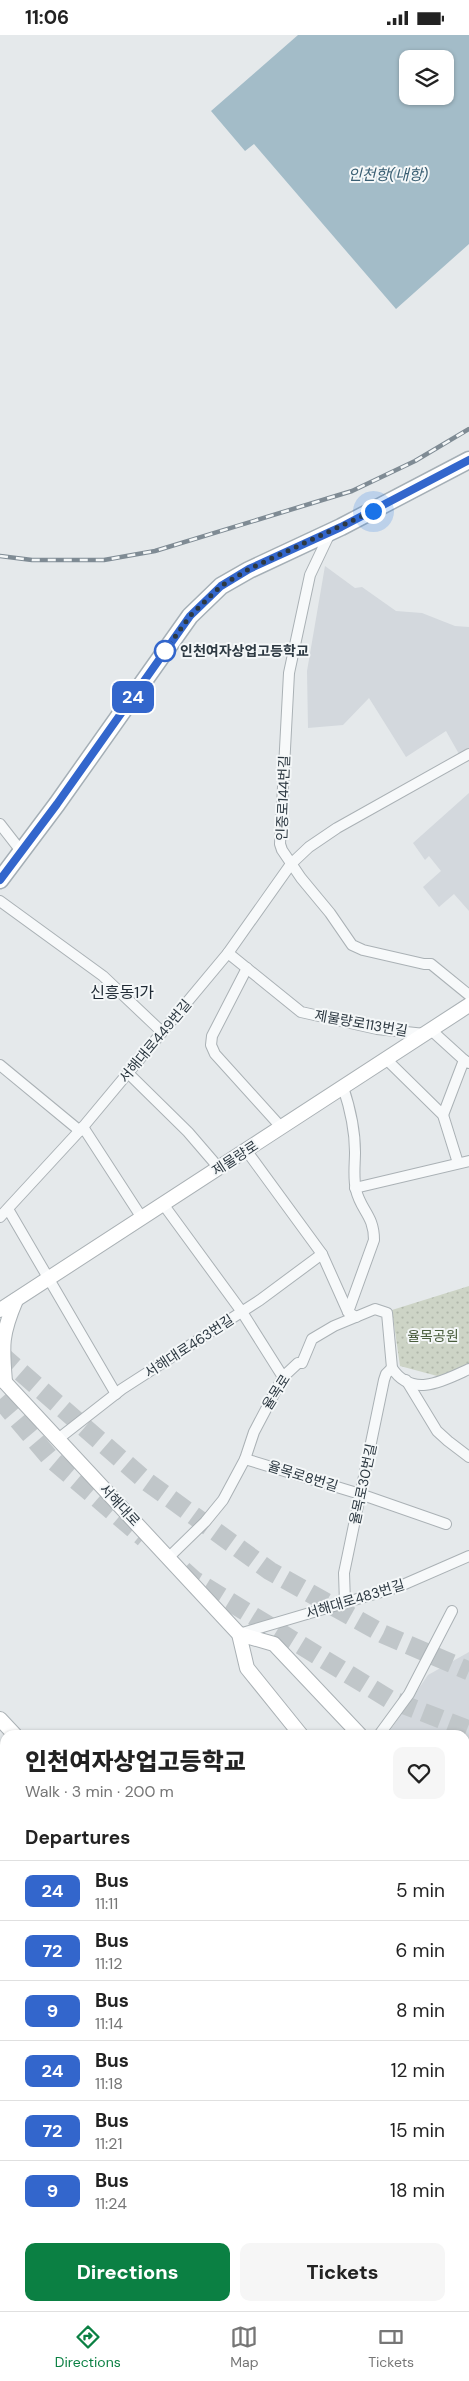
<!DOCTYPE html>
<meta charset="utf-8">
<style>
:root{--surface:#fff;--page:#f6f6f6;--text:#222;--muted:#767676;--line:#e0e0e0;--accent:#0b8043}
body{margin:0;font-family:"DM Sans","Noto Sans KR",sans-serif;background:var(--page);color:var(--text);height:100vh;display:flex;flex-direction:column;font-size:19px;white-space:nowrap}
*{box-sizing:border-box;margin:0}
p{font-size:16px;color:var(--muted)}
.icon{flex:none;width:28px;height:28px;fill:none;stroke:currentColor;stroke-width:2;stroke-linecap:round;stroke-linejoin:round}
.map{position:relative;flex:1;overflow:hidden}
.sheet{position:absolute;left:0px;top:1695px;width:470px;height:581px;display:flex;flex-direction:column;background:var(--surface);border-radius:15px 15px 0 0;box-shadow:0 1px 4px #0004}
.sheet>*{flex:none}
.badge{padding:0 10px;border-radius:8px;font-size:18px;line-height:32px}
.controls{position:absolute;left:399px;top:15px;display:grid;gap:10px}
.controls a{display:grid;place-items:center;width:55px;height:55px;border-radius:10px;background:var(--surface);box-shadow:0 1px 4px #0004;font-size:25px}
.you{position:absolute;width:25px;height:25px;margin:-12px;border:4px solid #fff;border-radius:50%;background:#1a73e8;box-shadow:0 0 0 8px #1a73e833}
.map>.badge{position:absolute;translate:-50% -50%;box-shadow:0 0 0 2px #fff}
h2{padding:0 25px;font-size:19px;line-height:45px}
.round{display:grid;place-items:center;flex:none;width:52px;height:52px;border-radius:10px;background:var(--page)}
.head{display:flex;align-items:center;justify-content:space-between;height:85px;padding:0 25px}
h1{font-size:24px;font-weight:800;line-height:38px}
.primary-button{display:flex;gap:10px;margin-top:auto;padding:10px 25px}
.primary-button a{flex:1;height:58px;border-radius:10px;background:var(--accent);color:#fff;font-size:20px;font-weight:800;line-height:58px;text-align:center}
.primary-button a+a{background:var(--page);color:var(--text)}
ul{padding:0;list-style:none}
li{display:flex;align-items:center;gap:15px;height:60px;padding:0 25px;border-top:1px solid var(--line)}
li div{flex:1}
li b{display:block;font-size:19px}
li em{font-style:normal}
li .badge{min-width:55px;font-weight:700;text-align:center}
.status{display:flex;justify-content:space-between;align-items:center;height:35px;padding:0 25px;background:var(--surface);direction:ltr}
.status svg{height:14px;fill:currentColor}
.tab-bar{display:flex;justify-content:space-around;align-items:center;height:70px;border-top:1px solid var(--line);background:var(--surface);font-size:14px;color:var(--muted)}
.tab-bar a{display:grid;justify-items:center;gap:2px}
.tab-bar .on{color:var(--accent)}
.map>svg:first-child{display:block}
.built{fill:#d3d8dd}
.park{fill:url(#park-dots)}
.water{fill:#a3bcc8;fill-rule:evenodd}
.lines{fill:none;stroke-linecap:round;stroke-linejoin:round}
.highway-tunnel{stroke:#c0c6c9;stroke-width:19;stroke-dasharray:19 9;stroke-linecap:butt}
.street-casing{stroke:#aab1b5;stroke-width:12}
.secondary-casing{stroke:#aab1b5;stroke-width:16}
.primary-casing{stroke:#a5afb6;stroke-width:19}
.street{stroke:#f7f9fa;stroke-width:10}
.secondary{stroke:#fff;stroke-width:14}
.primary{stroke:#fff;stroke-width:16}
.rail-casing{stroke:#7f8b94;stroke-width:4.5}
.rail{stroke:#f4f7f8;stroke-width:2.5;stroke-dasharray:8;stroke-linecap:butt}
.line-casing{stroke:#fff;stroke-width:11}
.line{stroke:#36c;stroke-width:8}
.walk{stroke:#2d3942;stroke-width:5;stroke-dasharray:0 9}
.stop-dot{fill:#fff;stroke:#36c;stroke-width:2.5}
.labels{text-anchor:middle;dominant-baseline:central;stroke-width:4;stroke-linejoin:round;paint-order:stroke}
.stop-label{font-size:14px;font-weight:bold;fill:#2d3942;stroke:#f4f7f8;text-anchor:start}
.street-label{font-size:14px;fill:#2d3942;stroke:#f4f7f8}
.park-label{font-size:14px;fill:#495d3c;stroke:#f4f7f8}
.water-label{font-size:15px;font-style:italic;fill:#3a5f73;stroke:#f4f7f8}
.quarter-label{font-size:16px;fill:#1f2a34;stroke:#f4f7f8}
</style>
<div class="status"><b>11:06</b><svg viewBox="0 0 49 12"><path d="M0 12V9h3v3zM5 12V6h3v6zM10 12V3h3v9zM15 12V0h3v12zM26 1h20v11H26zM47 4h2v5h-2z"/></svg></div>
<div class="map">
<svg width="469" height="2276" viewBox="0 0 469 2276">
<defs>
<pattern id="park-dots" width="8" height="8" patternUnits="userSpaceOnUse" patternTransform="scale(1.25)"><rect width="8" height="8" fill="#cdd4c6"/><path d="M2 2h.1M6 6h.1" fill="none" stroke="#b0b7ab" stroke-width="1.8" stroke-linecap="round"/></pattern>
</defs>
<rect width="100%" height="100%" fill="#e5e9eb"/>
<g class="built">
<path d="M325,531L355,553L362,552L396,576L422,578L455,591L469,592V714L459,719L446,696L406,722L369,663L343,690L308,693L307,636Z"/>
<path d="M469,758V876L454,859L439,872L423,852L441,836L429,821L425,825L413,808Z"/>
<path d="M469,1617V1778L465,1770V1700H387L428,1640Z"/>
<path d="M465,2033L469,2035V2183L465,2186Z"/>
<path d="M5,2138V2206L0,2209V2141Z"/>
<path d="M322,2271H456V2272L455,2276H325Z"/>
</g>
<path class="park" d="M469,1251V1329L441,1342L400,1331L392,1275Z"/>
<path class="water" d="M298,0H469V209L396,274L254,109L245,116L211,76ZM408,24H445V61H408Z"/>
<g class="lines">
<g class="highway-tunnel">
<path d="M0,1319L146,1446L270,1536L383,1599L469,1636"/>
<path d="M0,1364L50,1423L144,1503"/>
<path d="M183,1535L194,1545L389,1664L469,1695"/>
</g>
<g class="street-casing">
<g id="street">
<path d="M330,498L310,540L289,638L280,809L282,815L301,843L330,878L352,910L363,915L424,929H431L469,960"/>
<path d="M0,789L21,816"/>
<path d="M0,866L103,941L161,996"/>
<path d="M228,918L301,977L377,994L425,999"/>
<path d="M247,933L212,1001L211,1010L215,1019L281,1092"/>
<path d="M431,995L464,1025"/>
<path d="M386,1024L443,1080L458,1128"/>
<path d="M0,1030L80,1096"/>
<path d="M128,1038L188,1097L219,1133"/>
<path d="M343,1052C350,1073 355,1094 355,1117C355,1129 353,1143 356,1155C361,1176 374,1180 374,1205L348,1277L356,1282"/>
<path d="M443,1080L464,1025L469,1028"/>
<path d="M83,1092L142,1183"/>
<path d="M246,1115L322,1219L348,1277"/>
<path d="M355,1153L469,1126"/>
<path d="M163,1169L242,1277L283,1342"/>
<path d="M8,1174L116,1359"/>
<path d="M0,1182L83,1092L228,918L291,829L309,812L337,793L469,719"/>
<path d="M406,1345L437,1396L448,1406L469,1422"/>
<path d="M58,1404L122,1354L260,1265L322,1219"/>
<path d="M245,1424L360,1459L446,1489"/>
<path d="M168,1523L205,1487L223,1465L245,1424L254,1397L283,1342L298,1328H302L312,1304L334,1291L375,1274L387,1278L392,1333C412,1364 445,1345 469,1334"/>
<path d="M345,1568L344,1538L384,1345L386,1339L392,1333"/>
<path d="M239,1599L398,1552L469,1521"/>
<path d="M379,1700L409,1659L452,1576"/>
<path d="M465,1900L469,1895"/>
<path d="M465,2027L469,2031"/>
<path d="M0,2217L5,2215"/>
<path d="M465,2270L469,2257"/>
<path d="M142,2276L146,2271"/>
<path d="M244,2276L246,2271"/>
<path d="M281,2276L282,2271"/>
</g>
</g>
<g class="secondary-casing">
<g id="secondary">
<path d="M0,1275L469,970"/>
<path d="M0,1342L239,1599L247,1633L301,1700"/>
<path d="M5,1347C2,1310 1,1300 16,1265"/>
<path d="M239,1599L274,1609L360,1700"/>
<path d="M0,1684L15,1700"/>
<path d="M465,1789H469"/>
<path d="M465,1813L469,1811"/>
<path d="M0,2121L5,2118"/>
<path d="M0,2205L5,2207"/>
<path d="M86,2271L90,2276"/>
</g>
</g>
<g class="primary-casing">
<path id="primary" d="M0,845L57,769L190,581L221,551L249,535L341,492L469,425"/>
</g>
<use href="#street" class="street"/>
<use href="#secondary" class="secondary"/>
<use href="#primary" class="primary"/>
<g class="rail-casing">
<g id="rail">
<path d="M0,521L32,525H104L155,516L352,456L415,426L469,394"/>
<path d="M465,1840L469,1838"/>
<path d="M465,1860L469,1858"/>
<path d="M0,2154L5,2150"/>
<path d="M0,2174L5,2171"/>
<path d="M0,2201L5,2197"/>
</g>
</g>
<use href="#rail" class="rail"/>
</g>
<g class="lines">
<g class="line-casing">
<path id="line" d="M0,845L57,769L190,581L221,551L249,534L341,492L469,425"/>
</g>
<use href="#line" class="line"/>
<path class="walk" d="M165,616L190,581L221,551L249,534L373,476"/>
</g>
<circle class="stop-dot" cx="165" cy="616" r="10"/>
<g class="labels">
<g class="stop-label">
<text x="180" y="616">인천여자상업고등학교</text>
</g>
<g class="street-label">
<text transform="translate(283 763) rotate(-88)">인중로144번길</text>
<text transform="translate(361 988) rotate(10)">제물량로113번길</text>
<text transform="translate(155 1006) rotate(-50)">서해대로449번길</text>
<text transform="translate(235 1123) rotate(-33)">제물량로</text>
<text transform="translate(189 1311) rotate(-33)">서해대로463번길</text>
<text transform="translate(276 1357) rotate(-58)">율목로</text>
<text transform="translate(303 1441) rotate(17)">율목로8번길</text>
<text transform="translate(363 1449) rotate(-78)">율목로30번길</text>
<text transform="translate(120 1470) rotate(47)">서해대로</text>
<text transform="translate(355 1564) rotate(-17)">서해대로483번길</text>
</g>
<g class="park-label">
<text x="433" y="1301">율목공원</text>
</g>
<g class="water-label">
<text x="388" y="140">인천항(내항)</text>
</g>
<g class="quarter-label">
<text x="122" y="957">신흥동1가</text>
</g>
</g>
</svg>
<div class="controls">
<a><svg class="icon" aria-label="layers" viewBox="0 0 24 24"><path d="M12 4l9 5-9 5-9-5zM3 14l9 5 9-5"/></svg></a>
</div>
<div class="you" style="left:373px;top:476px"></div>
<b class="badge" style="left:133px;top:662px;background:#36c;color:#fff">24</b>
<section class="sheet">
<div class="head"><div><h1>인천여자상업고등학교</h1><p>Walk · 3 min · 200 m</p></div><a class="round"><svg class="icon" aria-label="heart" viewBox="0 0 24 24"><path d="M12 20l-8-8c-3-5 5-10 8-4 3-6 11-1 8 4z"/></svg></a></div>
<h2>Departures</h2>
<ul>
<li><span class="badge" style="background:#36c;color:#fff">24</span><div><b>Bus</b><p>11:11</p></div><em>5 min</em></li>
<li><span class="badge" style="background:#36c;color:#fff">72</span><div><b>Bus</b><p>11:12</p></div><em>6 min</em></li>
<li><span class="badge" style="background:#36c;color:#fff">9</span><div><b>Bus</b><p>11:14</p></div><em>8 min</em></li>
<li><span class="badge" style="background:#36c;color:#fff">24</span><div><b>Bus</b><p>11:18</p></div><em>12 min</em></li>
<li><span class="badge" style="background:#36c;color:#fff">72</span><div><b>Bus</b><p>11:21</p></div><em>15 min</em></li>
<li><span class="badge" style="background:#36c;color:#fff">9</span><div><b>Bus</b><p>11:24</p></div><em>18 min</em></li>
</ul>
<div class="primary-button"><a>Directions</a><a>Tickets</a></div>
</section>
</div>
<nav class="tab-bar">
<a class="on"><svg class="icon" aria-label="directions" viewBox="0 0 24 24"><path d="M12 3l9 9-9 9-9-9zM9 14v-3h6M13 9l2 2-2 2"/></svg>Directions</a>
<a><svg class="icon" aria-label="map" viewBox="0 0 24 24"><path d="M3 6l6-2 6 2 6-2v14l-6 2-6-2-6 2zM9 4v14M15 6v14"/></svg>Map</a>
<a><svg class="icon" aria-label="tickets" viewBox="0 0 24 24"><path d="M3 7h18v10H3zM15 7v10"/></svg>Tickets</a>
</nav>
